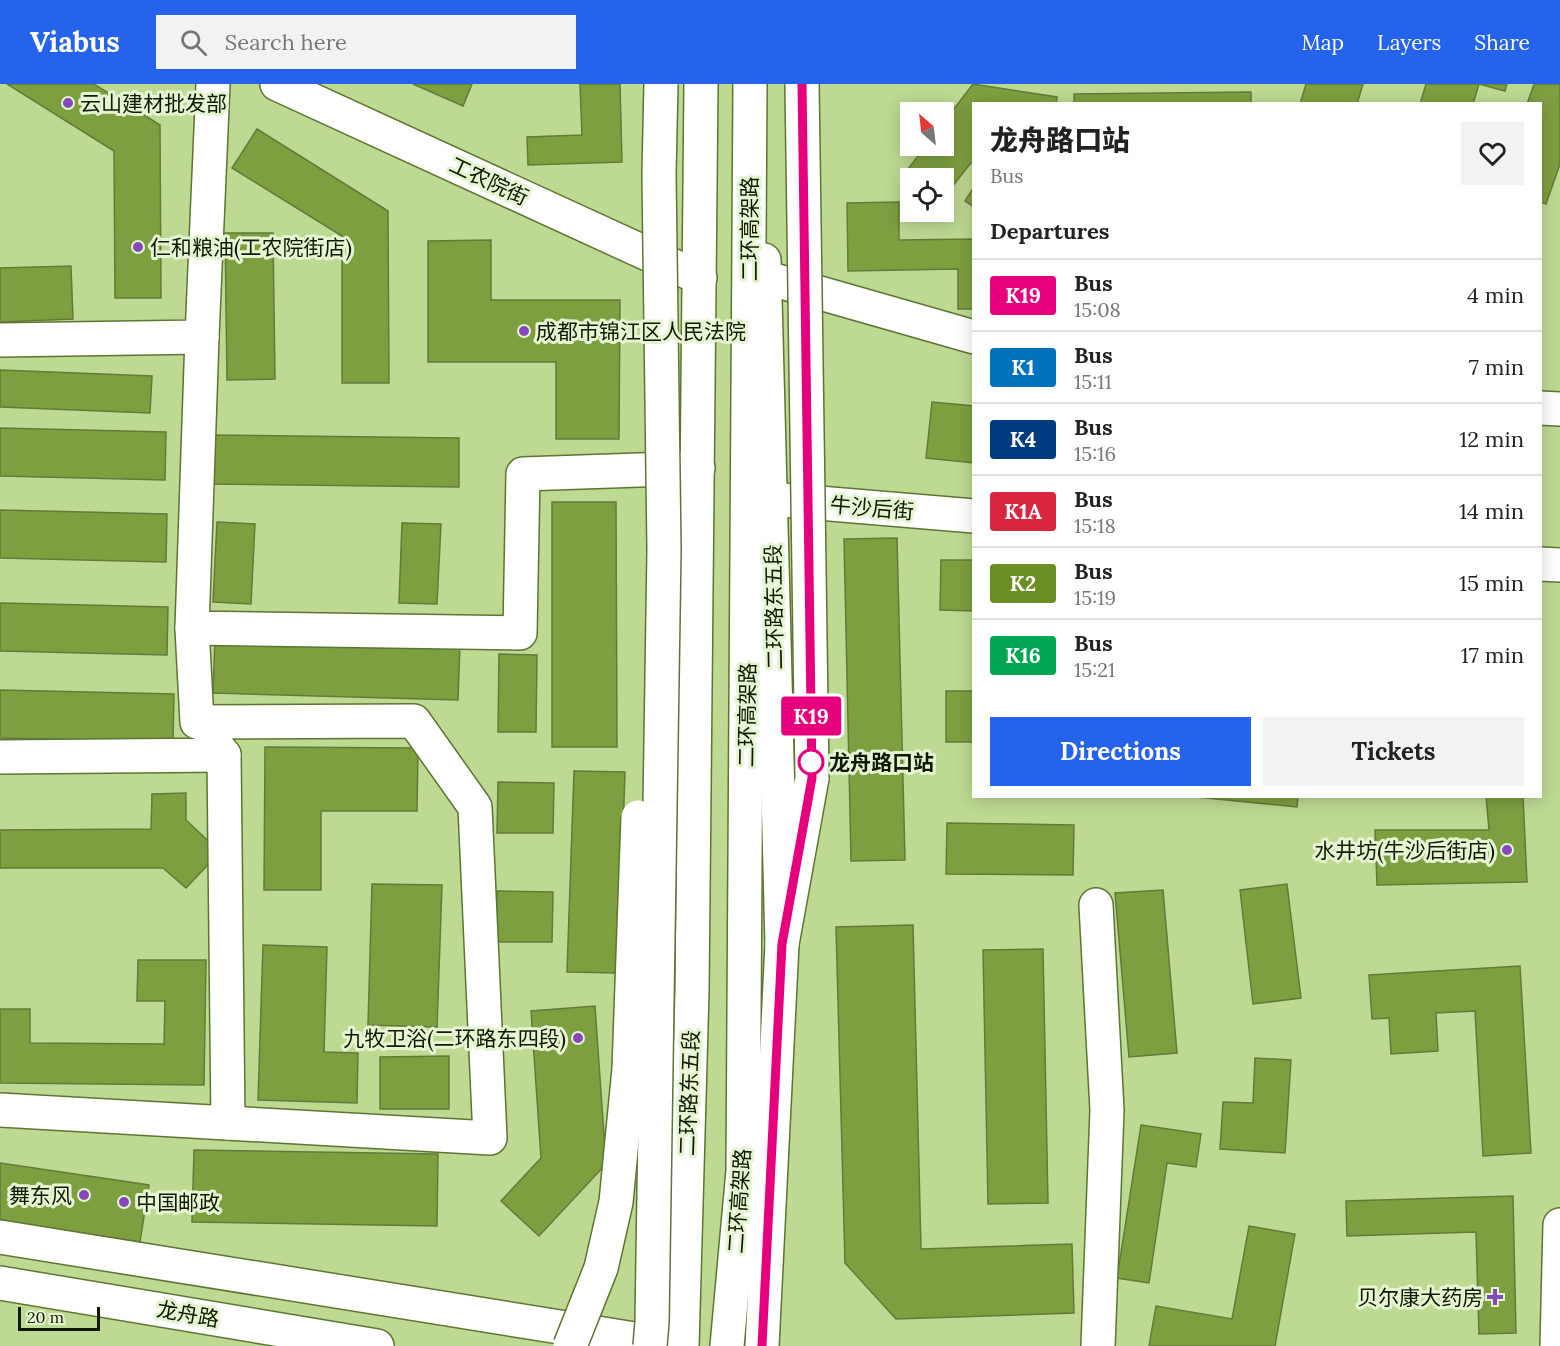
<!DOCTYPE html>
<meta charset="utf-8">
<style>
:root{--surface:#fff;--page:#f2f2f2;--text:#222;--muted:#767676;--line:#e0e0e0;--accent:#2563eb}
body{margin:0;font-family:Lora,"Noto Sans SC",serif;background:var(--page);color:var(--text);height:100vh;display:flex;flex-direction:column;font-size:22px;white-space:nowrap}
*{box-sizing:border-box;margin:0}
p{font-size:20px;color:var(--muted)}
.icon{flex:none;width:33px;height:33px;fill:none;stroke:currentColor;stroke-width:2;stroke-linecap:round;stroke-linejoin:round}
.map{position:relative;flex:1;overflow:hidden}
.side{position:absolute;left:972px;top:18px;width:570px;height:696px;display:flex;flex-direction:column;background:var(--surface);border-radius:0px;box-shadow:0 3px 15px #0003}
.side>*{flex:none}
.badge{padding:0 12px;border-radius:4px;font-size:21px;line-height:39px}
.needle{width:39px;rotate:332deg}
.buttons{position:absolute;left:900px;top:18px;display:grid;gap:12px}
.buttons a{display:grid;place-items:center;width:54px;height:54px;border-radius:0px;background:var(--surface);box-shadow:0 3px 15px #0003;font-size:30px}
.scale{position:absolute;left:18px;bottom:15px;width:82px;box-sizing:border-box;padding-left:6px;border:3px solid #101901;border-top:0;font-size:16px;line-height:21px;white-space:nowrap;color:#101901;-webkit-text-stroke:4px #e5f4d1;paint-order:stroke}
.map>.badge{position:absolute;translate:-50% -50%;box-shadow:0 0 0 3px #fff}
h2{padding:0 18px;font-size:22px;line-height:54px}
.round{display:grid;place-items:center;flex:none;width:63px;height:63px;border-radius:0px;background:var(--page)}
.summary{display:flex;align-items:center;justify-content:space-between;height:102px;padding:0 18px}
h1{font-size:28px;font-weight:800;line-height:45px}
.cta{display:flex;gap:12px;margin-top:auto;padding:12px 18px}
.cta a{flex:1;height:69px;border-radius:0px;background:var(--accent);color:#fff;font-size:24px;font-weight:800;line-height:69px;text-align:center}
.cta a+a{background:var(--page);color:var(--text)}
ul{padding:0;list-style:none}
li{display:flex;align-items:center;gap:18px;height:72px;padding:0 18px;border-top:2px solid var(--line)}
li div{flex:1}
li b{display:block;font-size:22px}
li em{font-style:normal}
li .badge{min-width:66px;font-weight:700;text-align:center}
header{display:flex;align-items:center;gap:36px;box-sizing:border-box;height:84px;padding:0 30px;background:var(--accent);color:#fff}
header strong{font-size:28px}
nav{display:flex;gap:33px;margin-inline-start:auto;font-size:21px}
.search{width:420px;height:54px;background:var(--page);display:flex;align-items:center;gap:15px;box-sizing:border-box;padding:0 21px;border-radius:0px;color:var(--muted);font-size:22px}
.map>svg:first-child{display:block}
.building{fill:#7e9f40;stroke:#637b38;stroke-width:1.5}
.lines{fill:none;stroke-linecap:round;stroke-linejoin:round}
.minor-casing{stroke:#5d7532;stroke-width:36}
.major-casing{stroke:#5d7532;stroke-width:36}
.highway-casing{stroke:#5d7532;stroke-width:36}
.minor{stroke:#fff;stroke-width:33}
.major{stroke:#fff;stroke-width:33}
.highway{stroke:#fff;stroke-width:33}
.highway-bridge-casing{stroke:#5d7532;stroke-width:36;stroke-linecap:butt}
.highway-bridge{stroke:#fff;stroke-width:33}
.line-casing{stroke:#fff;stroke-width:14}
.line{stroke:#e6007e;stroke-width:9}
.poi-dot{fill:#8648bd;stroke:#e5f4d1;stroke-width:2}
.stop-dot{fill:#fff;stroke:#e6007e;stroke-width:3}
.labels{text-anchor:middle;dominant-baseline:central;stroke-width:6;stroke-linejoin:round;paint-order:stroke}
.poi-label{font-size:21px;fill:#101901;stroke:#e5f4d1;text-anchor:start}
.street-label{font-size:21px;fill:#101901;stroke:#e5f4d1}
.stop-label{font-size:21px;font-weight:bold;fill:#101901;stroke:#e5f4d1;text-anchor:start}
</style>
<header>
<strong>Viabus</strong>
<div class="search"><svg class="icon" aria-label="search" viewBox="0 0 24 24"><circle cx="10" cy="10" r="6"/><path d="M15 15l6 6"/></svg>Search here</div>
<nav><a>Map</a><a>Layers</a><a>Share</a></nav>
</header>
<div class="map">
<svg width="1560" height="1262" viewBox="0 0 1560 1262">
<rect width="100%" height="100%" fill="#bdd992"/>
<g class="building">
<path d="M7,0H94L160,41L161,214H115L114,67Z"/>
<path d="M413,0H472L463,22Z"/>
<path d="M580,0H620L622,78L528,81L527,53L582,51Z"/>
<path d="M973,0L1057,13L1056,20H974V75L944,113V94H918L907,86L926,62H944V38Z"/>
<path d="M1306,0H1363L1357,20H1300Z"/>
<path d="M1426,0H1507L1505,7L1479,0L1473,20H1420Z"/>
<path d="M1534,0H1560V80L1546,120L1540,118V20H1527Z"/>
<path d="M1251,8V20H1074V10Z"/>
<path d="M257,45L388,127L389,299H342V152L232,84Z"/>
<path d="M974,103V123L965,117Z"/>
<path d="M899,118V156L974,155V225H958V185L848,187L847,119Z"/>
<path d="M225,149H273L275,295L227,296Z"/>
<path d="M491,156V216H620L619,355H556V278H428V157Z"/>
<path d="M71,182L73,235L0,238V184Z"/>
<path d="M0,286L152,292L150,329L0,323Z"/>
<path d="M932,318L974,322V379L926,374Z"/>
<path d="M0,344L166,348L165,396L0,392Z"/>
<path d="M209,351L459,354V403L208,400Z"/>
<path d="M552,418H616L617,663H552Z"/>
<path d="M0,426L167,430L166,478L0,474Z"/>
<path d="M217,438L255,440L251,520L213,518Z"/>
<path d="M402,439L441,440L437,520L399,519Z"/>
<path d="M897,454L905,776L851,777L844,455Z"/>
<path d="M941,476H974V527L940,526Z"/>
<path d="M0,519L168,523L167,571L0,567Z"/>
<path d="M215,553L460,560L458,616L213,609Z"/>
<path d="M499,570L537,571L536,648H498Z"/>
<path d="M0,606L174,610L173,658L0,654Z"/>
<rect x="946" y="607" width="28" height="51"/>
<path d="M265,663L418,664L417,727H321V806H264Z"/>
<path d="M574,687L625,688L618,889L567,888Z"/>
<path d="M498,698L554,699L553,749H497Z"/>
<path d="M186,709V736L220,768L186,804L163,784H0V746L151,745L152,710Z"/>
<path d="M1186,712H1298L1297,723Z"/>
<path d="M1486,712H1523L1527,798L1377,801L1375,746H1489Z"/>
<path d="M947,739L1074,741L1073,791L946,790Z"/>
<path d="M372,800L442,801L437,943L368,941Z"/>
<path d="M1287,800L1301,914L1253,920L1240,806Z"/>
<path d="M1163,806L1177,969L1129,973L1115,809Z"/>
<path d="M497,807L553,808L552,858H496Z"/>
<path d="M913,841L921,1165L1072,1160L1074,1229L896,1235L845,1179L836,843Z"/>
<path d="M263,861L327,863L324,968L358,969L357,1019L258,1016Z"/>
<path d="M1043,865L1048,1119L988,1120L983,866Z"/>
<path d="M138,876H206L204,1001L0,999V925H30V959L164,960L165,917H137Z"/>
<path d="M1520,882L1531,1069L1483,1072L1475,927L1436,929L1438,967L1391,970L1389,934L1372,935L1369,891Z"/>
<path d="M595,922L606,1080L539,1152L501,1117L541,1074L531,927Z"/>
<path d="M449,972V1025H380V973Z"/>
<path d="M1255,974L1291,976L1285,1069L1220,1065L1223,1018L1253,1019Z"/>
<path d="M1141,1041L1201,1050L1196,1083L1167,1079L1149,1199L1117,1194Z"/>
<path d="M194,1066L438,1070L437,1142L192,1138Z"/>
<path d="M0,1079L149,1101L140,1158L0,1137Z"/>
<path d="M1513,1112L1516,1249L1479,1250L1476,1148L1347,1152L1346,1117Z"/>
<path d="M1249,1142L1295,1150L1275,1262H1149L1156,1222L1232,1235Z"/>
</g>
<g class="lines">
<g class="minor-casing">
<g id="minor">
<path d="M277,0L700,194"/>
<path d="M764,193L974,253"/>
<path d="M202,253L192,544L520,549L523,390L698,384"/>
<path d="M0,256L202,253L213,0"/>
<path d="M1540,324L1560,325"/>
<path d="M771,415L974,432"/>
<path d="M1540,480L1560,481"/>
<path d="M224,671L228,1039"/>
<path d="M0,673L224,671L211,655"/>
<path d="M1096,821L1107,1026L1098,1262"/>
<path d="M0,1026L490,1054L475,723L414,637L197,638L192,544"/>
<path d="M1557,1262L1560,1141"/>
</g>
</g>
<g class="major-casing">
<g id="major">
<path d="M0,1153L678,1262"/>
<path d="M0,1199L377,1262"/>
<path d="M682,1262L692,907L701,0"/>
<path d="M762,1262L782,860L764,176"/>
</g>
</g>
<g class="highway-casing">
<g id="highway">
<path d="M782,860L812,694"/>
<path d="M727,1262L743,1087L750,0"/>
</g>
</g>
<use href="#minor" class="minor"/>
<use href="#major" class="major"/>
<use href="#highway" class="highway"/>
<g class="highway-bridge-casing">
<g id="highway-bridge">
<path d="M802,0L812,694"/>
<path d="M570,1262L601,1184L616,1118L629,985L638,733"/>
<path d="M650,1262L652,1238L664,466L659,90L661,0"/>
</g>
</g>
<use href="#highway-bridge" class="highway-bridge"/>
</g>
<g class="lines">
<g class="line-casing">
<path id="line" d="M762,1262L782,860L812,694L802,0"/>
</g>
<use href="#line" class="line"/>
</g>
<g class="poi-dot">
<circle cx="68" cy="19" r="6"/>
<circle cx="138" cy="163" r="6"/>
<circle cx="524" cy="247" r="6"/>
<circle cx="1507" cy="766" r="6"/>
<circle cx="578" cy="954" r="6"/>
<circle cx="84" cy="1111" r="6"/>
<circle cx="124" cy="1118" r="6"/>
<path d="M1492 1204h6v6h6v6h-6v6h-6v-6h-6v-6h6z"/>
</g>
<circle class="stop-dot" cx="811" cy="678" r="12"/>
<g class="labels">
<g class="poi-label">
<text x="80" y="19">云山建材批发部</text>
<text x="150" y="163">仁和粮油(工农院街店)</text>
<text x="536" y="247">成都市锦江区人民法院</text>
<text x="1495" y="766" text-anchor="end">水井坊(牛沙后街店)</text>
<text x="566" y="954" text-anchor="end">九牧卫浴(二环路东四段)</text>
<text x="72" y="1111" text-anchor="end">舞东风</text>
<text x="136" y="1118">中国邮政</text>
<text x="1483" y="1213" text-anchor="end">贝尔康大药房</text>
</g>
<g class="street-label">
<text transform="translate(489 97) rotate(25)">工农院街</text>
<text transform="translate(749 145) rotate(-90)">二环高架路</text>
<text transform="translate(872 424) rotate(5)">牛沙后街</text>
<text transform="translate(774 523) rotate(-91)">二环路东五段</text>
<text transform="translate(747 631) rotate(-89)">二环高架路</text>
<text transform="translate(689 1009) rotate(-88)">二环路东五段</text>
<text transform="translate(739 1117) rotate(-86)">二环高架路</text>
<text transform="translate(188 1230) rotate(10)">龙舟路</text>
</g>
<g class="stop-label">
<text x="829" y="678">龙舟路口站</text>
</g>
</g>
</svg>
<div class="buttons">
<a><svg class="needle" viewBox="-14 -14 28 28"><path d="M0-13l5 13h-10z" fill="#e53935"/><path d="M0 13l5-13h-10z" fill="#767676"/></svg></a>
<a><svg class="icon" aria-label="locate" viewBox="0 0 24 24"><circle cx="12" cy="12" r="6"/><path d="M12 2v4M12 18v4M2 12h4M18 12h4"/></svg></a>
</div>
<div class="scale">20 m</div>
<b class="badge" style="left:811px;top:632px;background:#e6007e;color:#fff">K19</b>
<section class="side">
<div class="summary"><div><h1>龙舟路口站</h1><p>Bus</p></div><a class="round"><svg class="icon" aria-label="heart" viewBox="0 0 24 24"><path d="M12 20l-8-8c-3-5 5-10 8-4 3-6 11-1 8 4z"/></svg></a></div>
<h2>Departures</h2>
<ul>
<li><span class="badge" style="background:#e6007e;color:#fff">K19</span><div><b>Bus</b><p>15:08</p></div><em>4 min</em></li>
<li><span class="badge" style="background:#0072bc;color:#fff">K1</span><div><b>Bus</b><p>15:11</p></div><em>7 min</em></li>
<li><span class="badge" style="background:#003b80;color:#fff">K4</span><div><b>Bus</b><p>15:16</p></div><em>12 min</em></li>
<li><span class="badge" style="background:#d7263d;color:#fff">K1A</span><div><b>Bus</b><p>15:18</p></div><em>14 min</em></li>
<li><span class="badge" style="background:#6b8e23;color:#fff">K2</span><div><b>Bus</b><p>15:19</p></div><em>15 min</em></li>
<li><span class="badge" style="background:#00a651;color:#fff">K16</span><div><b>Bus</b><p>15:21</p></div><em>17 min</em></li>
</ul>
<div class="cta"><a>Directions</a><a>Tickets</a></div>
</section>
</div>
